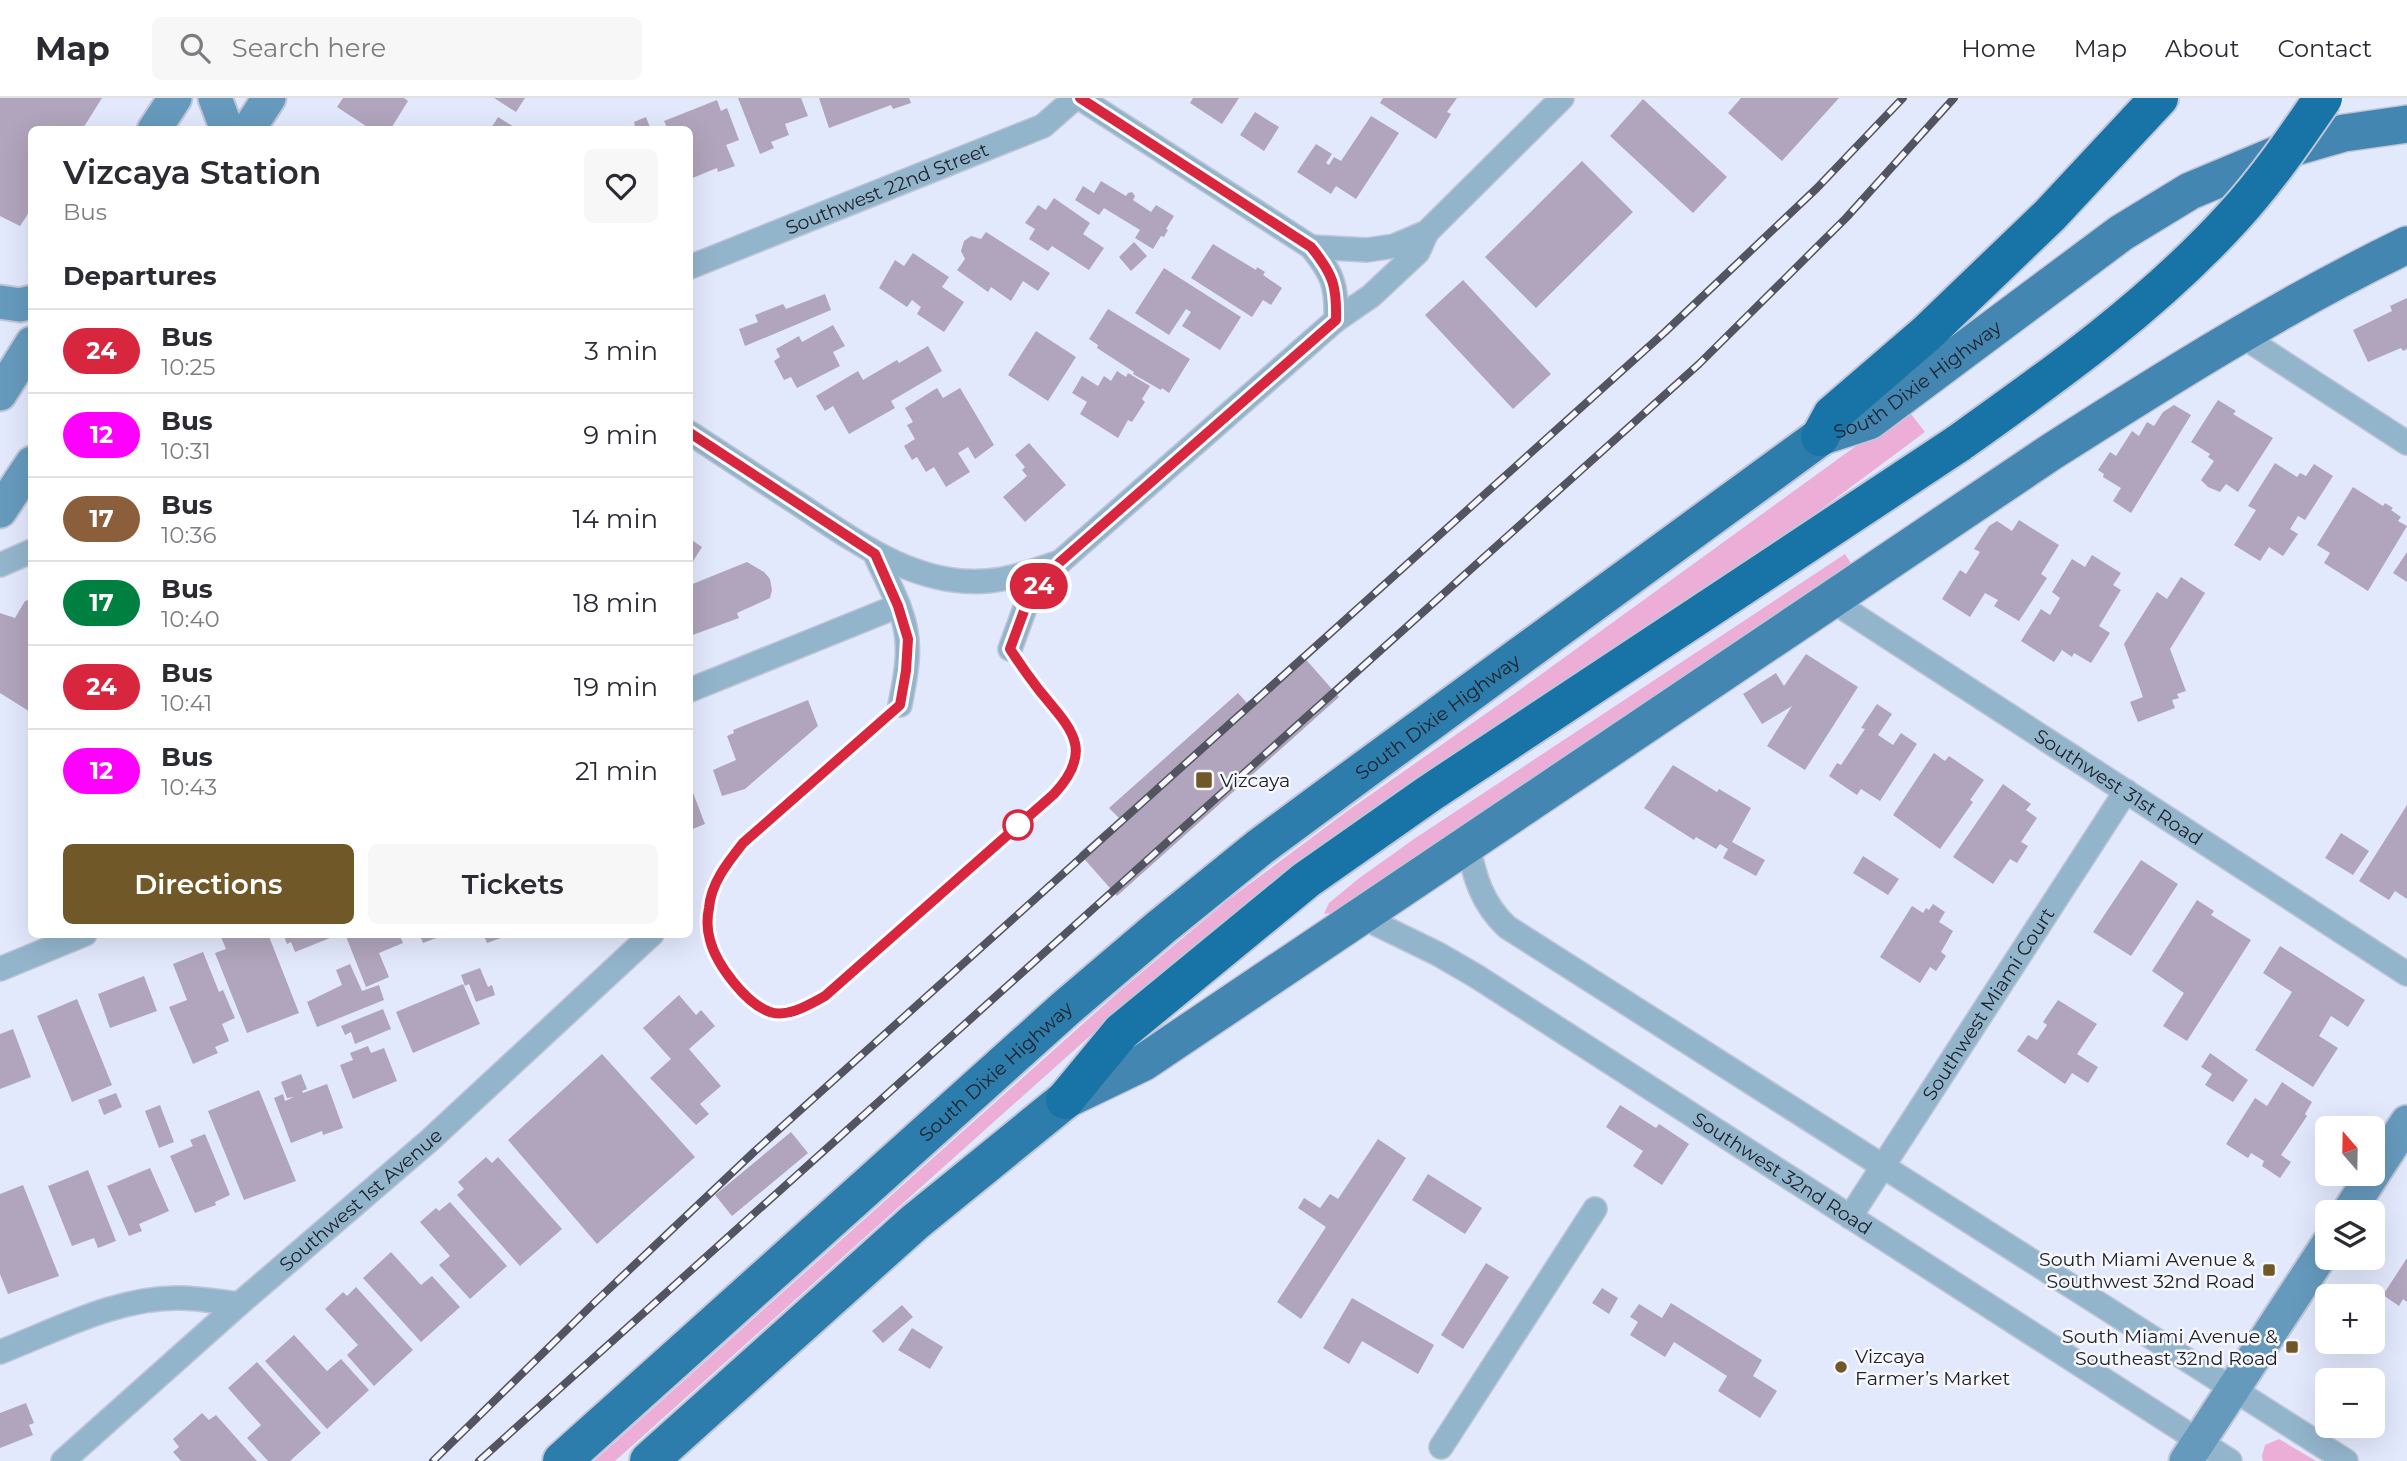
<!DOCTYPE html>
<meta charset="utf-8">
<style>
:root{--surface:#fff;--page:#f7f7f7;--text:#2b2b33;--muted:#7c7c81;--line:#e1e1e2;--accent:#705828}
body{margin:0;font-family:Montserrat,sans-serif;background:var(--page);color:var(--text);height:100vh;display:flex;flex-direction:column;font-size:26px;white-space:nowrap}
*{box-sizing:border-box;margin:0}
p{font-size:23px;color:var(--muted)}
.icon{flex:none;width:38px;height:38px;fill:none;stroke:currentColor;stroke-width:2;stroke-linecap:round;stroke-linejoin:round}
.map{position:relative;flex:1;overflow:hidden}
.details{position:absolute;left:28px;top:28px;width:665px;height:812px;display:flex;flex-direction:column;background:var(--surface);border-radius:10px;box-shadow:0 7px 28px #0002}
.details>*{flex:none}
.badge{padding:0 14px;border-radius:23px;font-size:24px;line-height:46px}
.needle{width:46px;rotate:340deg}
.controls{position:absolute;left:2315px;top:1018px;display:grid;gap:14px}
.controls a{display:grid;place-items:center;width:70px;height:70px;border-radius:10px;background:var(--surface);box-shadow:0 7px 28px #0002;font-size:35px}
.map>.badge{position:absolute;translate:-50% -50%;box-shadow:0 0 0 4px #fff}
h2{padding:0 35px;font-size:26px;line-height:63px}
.round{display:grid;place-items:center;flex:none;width:74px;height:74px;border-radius:10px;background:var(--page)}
.headline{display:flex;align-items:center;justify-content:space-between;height:119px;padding:0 35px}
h1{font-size:33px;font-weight:600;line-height:52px}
.button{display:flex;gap:14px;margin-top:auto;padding:14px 35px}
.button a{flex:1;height:80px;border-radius:10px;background:var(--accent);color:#fff;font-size:28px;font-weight:600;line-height:80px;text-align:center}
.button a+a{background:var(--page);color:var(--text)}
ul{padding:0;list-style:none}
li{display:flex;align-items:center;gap:21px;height:84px;padding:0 35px;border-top:2px solid var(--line)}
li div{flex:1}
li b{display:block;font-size:26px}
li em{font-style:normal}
li .badge{min-width:77px;font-weight:700;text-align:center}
header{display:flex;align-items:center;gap:42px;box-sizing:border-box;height:98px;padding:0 35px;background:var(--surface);border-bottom:2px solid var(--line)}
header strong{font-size:33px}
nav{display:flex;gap:38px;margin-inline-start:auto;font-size:24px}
.search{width:490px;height:63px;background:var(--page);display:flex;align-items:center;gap:18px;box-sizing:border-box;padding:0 24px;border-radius:10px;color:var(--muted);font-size:26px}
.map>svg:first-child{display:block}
.green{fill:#ecaed6}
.building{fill:#b0a5bc}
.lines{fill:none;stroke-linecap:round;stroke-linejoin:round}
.minor-casing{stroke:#c0c5d7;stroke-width:26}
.secondary-casing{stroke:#c0c5d7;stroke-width:37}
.primary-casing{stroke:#c0c5d7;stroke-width:40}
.trunk-casing{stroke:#c0c5d7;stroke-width:42}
.motorway-casing{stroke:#c0c5d7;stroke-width:42}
.minor{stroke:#93b5cc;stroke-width:23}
.secondary{stroke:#669abd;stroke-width:33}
.primary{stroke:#4286b1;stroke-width:37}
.trunk{stroke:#2d7dac;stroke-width:38}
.motorway{stroke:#1874a6;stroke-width:38}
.rail-casing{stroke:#525561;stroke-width:8}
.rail{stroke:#f6f7fc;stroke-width:5;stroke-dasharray:16;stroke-linecap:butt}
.motorway-bridge-casing{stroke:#c0c5d7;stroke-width:42;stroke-linecap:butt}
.motorway-bridge{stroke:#1874a6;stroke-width:38}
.line-casing{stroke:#fff;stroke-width:16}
.line{stroke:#d7263d;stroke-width:10}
.poi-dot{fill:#705828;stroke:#f6f7fc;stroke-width:2.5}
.stop-dot{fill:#fff;stroke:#d7263d;stroke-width:3.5}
.labels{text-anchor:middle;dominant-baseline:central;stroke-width:5;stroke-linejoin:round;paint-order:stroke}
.street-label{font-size:19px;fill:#20222b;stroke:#f6f7fc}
.poi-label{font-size:19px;fill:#20222b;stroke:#f6f7fc;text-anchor:start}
</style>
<header>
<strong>Map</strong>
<div class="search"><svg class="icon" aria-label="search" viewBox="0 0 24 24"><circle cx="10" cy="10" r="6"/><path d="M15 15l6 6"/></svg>Search here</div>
<nav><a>Home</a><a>Map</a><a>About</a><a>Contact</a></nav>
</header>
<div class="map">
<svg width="2407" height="1363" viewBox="0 0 2407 1363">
<rect width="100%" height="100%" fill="#e3e9fd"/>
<g class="green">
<path d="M1907,311L1925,334L1820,412L1478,639L1363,718L1277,782L1148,886L615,1363H594L1123,890L1228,802L1346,714L1521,591Z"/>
<path d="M1845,456L1852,467L1336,814L1324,816L1329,805L1358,781L1414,741Z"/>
<path d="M2279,1341L2316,1363H2263L2262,1358L2265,1347Z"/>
</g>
<g class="building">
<path d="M0,0H102L82,32H32V110L20,128L0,118Z"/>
<path d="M343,0H404L408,3L390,32H372L337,9Z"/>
<path d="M494,0H525L516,14Z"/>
<path d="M738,0H801L808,18L785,26L789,37L771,44L774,50L760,56Z"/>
<path d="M819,0H909L911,5L893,11L891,7L829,30Z"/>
<path d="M1193,0H1239L1222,26L1190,5Z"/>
<path d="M1383,0H1457L1447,14L1451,16L1436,41L1380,5Z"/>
<path d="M1741,0H1839L1782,63L1728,15Z"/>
<path d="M1643,1L1727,79L1693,115L1610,38Z"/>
<path d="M717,2L721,13L727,10L739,42L726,47L735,68L718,74L717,70L690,81V32H668L664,23Z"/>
<path d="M1255,14L1279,29L1264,53L1240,37Z"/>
<path d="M1371,18L1399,35L1356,101L1336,88L1331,96L1297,74L1316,46L1332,56L1326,65L1329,67L1334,59L1341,63Z"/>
<path d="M498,19L519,32H490Z"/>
<path d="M646,19L651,32H636L634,24Z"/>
<path d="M1582,63L1633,114L1536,210L1485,159Z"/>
<path d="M1101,83L1126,98L1128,95L1132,94L1135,98L1133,102L1151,114L1156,107L1174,118L1166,131L1168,132L1164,139L1161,138L1153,151L1135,140L1140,132L1104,110L1099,117L1075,102L1083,88L1094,95Z"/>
<path d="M1054,100L1090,125L1083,136L1104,150L1089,172L1052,148L1048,153L1029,141L1035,131L1025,125L1038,107L1046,112Z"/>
<path d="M986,134L1050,175L1038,193L1023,183L1011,203L991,189L988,194L957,172L965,161L961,153L964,143L971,138L981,141Z"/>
<path d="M1134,144L1147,158L1131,173L1119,159Z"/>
<path d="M1213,146L1256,172L1257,169L1265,174L1263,177L1282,190L1271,207L1263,202L1252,219L1191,180Z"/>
<path d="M913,155L949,179L942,189L964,204L944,234L917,216L921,209L912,202L907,209L879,190L895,162L904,168Z"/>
<path d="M1164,170L1241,219L1220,252L1182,228L1191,214L1186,211L1169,237L1135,215Z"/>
<path d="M1463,182L1551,276L1513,311L1425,217Z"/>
<path d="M825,196L831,212L745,248L739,231L758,224L755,217L783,206L786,211Z"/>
<path d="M2407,200V251L2403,253L2401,250L2368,264L2353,232L2392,213L2390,208Z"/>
<path d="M1108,211L1190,261L1169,295L1162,290L1161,292L1133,276L1134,274L1097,250L1098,247L1089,241Z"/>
<path d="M833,227L845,248L833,254L840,268L797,290L791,279L784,282L774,263L780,259L776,251L799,238L802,244Z"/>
<path d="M1036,233L1076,259L1048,303L1008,277Z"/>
<path d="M928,248L942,273L891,303L895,310L849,336L833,308L825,313L816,298L858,273L863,282L897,262L899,265Z"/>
<path d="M1117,273L1126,279L1128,275L1150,288L1142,301L1145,304L1132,324L1128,322L1118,340L1080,316L1087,304L1072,295L1082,278L1098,288L1104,278L1111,283Z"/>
<path d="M937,290L943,300L960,290L994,347L975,361L968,349L958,355L970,374L946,389L934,369L926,374L917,359L912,362L904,348L915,341L907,327L913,324L905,310Z"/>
<path d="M2218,302L2236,313L2233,316L2273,340L2238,394L2226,386L2220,394L2208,389L2201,382L2214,363L2208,359L2210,356L2191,344Z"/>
<path d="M2174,307L2191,317L2131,415L2113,403L2121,390L2103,379L2104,376L2098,372L2110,354L2116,358L2132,333L2139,338L2147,324L2154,328L2163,314Z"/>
<path d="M1029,345L1066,387L1025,424L1003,399L1027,378L1022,372L1025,369L1015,357Z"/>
<path d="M2275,365L2297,379L2300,375L2306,378L2314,366L2333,378L2305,422L2298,418L2290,431L2298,436L2283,458L2269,449L2260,463L2234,447L2256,412L2248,408Z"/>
<path d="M2353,389L2383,408L2385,405L2393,410L2391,412L2401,419L2398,423L2407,428L2368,493L2324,465L2330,455L2317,447Z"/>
<path d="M2019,422L2059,447L2041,476L2047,480L2019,523L1994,508L1998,502L1985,495L1970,519L1942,501L1960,472L1966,476L1980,454L1974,451L1989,428L1997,423L2012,433Z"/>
<path d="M690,441L702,449L690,468Z"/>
<path d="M2407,454V484L2393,475Z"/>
<path d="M2092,457L2121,475L2113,487L2121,492L2099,528L2110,535L2091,565L2074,555L2072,559L2062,552L2054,564L2021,543L2041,511L2050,517L2060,500L2052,494L2072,461L2085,469Z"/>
<path d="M747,464L764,474L770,481L772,492L770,500L737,515L739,520L690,538V487Z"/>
<path d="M2181,479L2205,495L2170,551L2186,593L2177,596L2179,600L2172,602L2175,610L2138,624L2130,604L2143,599L2124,546L2157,494L2167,501Z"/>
<path d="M32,501V615L0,595V515L15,520L25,503Z"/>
<path d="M1301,556L1339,599L1117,798L1079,755L1119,720L1109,710L1238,595L1247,605Z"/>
<path d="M1806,556L1858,589L1805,672L1767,648L1792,608L1762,626L1743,596L1776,575L1784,588Z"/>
<path d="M808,602L818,628L745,691L722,698L713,672L736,662L727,638L734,635L733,632Z"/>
<path d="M1877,606L1892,616L1878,637L1893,647L1901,635L1917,646L1880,703L1861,691L1857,697L1829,678L1837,665L1841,667L1865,631L1861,630Z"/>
<path d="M1934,655L1945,663L1949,658L1984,682L1970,702L1973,704L1940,751L1893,717Z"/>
<path d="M1673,667L1717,694L1719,691L1751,710L1732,744L1765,762L1756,778L1723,760L1728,751L1720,746L1716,751L1696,739L1694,742L1644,710Z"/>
<path d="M2003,686L2031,706L2026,712L2037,720L2021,744L2028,748L2017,765L2010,761L1993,786L1953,759Z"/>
<path d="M690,687L705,726L690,732Z"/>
<path d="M2407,707V801L2395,793L2389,802L2359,783Z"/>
<path d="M2341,735L2369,753L2353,777L2325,760Z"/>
<path d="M1863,758L1899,781L1888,797L1853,775Z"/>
<path d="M2141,762L2178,786L2131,858L2093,834Z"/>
<path d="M2197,802L2214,813L2211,817L2251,842L2187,943L2163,928L2184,895L2152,873Z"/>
<path d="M1933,806L1945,814L1939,824L1953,833L1941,854L1946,858L1936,873L1930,869L1920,885L1880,859L1912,808L1923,815L1926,810L1929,812Z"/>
<path d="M226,836H268L299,915L247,935L215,855L226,851L221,839Z"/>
<path d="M283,836H329L330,840L295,854L291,844L287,846Z"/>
<path d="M345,836H399L403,845L379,855L389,879L366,889Z"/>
<path d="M419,836H444V837L423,845Z"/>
<path d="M483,836H509V837L487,845Z"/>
<path d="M2280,848L2365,902L2348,929L2331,918L2319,938L2338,950L2313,989L2255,952L2292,894L2263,875Z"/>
<path d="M203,854L219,894L223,892L235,920L222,926L229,943L215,949L218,955L193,966L169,909L187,902L173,866Z"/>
<path d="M350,866L362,893L379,887L384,902L317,929L307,904L342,887L336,872Z"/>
<path d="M480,870L488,889L492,887L495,897L476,904L469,886L465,888L461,877Z"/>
<path d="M144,878L157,913L110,930L98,896Z"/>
<path d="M463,886L480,926L413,955L396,914Z"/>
<path d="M679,897L696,917L701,912L715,928L689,951L721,988L700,1006L709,1016L696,1027L650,980L671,961L643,930Z"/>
<path d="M77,901L112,987L72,1004L37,918Z"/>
<path d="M2058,902L2097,926L2077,956L2098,969L2088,985L2072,975L2065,986L2017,953L2028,937L2037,942L2047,927L2043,924Z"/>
<path d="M383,911L391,931L355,946L351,934L345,937L341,928Z"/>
<path d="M13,931L31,979L0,991V936Z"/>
<path d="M368,948L371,955L384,950L397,983L353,1001L340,967L353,962L350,955Z"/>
<path d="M2210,955L2248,982L2233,1004L2205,987L2212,976L2201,969Z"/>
<path d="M602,956L695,1059L597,1146L508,1042Z"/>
<path d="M301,976L307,991L302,993L303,995L327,986L343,1030L323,1037L322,1033L291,1045L274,1000L283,996L285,1003L294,999L287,1000L281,984Z"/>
<path d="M2282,984L2312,1004L2305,1016L2307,1018L2281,1057L2291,1064L2280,1080L2262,1068L2264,1063L2251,1055L2248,1060L2226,1046L2255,1000L2267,1008Z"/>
<path d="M259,992L296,1083L244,1102L208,1013Z"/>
<path d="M116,995L122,1009L104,1017L98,1002Z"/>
<path d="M160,1007L174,1044L159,1050L145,1013Z"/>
<path d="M1620,1007L1656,1030L1659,1026L1689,1046L1662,1087L1633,1068L1643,1053L1606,1029Z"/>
<path d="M791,1034L808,1055L732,1118L715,1097Z"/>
<path d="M205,1036L230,1097L215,1104L216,1107L195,1115L170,1058L193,1048L190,1042Z"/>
<path d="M1378,1041L1406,1060L1301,1221L1277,1204L1326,1129L1298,1110L1304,1100L1320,1110L1330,1096L1338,1101Z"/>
<path d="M486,1059L492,1065L498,1059L562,1131L520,1168L457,1097L464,1091L458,1084Z"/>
<path d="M150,1070L169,1113L139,1126L142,1133L129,1138L107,1088Z"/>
<path d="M88,1072L116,1143L98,1150L94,1140L72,1148L48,1088Z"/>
<path d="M1428,1076L1482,1110L1465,1136L1412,1102Z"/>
<path d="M23,1087L59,1178L8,1196L0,1176V1096Z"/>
<path d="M450,1104L507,1168L470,1201L439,1167L450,1158L420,1124L436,1110L439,1113Z"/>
<path d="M391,1154L421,1187L432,1178L460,1209L421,1244L363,1180Z"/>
<path d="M2407,1160V1204L2403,1201L2399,1208L2383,1197Z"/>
<path d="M1486,1165L1509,1179L1463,1251L1441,1237Z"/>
<path d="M356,1189L413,1252L374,1288L347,1257L358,1247L325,1211L343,1194L347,1198Z"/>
<path d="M1602,1190L1618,1200L1609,1216L1592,1205Z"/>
<path d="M1352,1200L1434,1247L1418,1276L1362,1243L1349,1266L1323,1250Z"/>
<path d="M1671,1205L1762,1262L1753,1278L1777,1293L1760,1320L1718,1293L1727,1278L1674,1244L1665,1259L1630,1237L1638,1224L1630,1219L1639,1206L1662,1220Z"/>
<path d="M902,1207L913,1219L883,1245L872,1233Z"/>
<path d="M912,1230L943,1249L930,1271L898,1252Z"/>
<path d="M294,1237L327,1273L341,1261L369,1292L327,1331L265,1263Z"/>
<path d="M257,1264L321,1335L290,1363H268L247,1340L261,1327L228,1290Z"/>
<path d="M26,1305L34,1325L29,1327L33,1337L0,1350V1315Z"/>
<path d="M202,1315L209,1322L216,1317L257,1363H181L173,1354L179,1349L173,1341Z"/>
</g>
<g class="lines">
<g class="minor-casing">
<g id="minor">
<path d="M1080,0L1311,149C1333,176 1337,188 1336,222"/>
<path d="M1311,149L1367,152L1394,148L1427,134L1562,0"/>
<path id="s1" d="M690,169L1043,28L1075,0"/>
<path d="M2239,236L2407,345"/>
<path d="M690,335C725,358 761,382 797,405C855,443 915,489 987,483C1012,481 1036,472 1060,464"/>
<path d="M875,456C887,483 905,513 907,542C909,564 904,586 900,607"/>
<path d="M0,467L32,453"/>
<path id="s2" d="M1831,502L2407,876"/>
<path d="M1010,551L1028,502L1060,464L1336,222L1371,198L1418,154L1427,134"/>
<path d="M690,592L898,508"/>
<path d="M1468,746C1474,778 1482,806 1507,829L2346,1363"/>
<path id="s3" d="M1360,818L1438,856L1476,878L2230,1363"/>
<path d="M0,871L85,836"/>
<path id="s4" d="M1850,1119L2126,693"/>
<path d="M0,1254C57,1232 117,1199 180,1200C199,1200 219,1204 239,1206"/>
<path d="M1441,1349L1595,1111"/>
<path id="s5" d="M63,1363L239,1206L430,1042L652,836"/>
</g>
</g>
<g class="secondary-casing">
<g id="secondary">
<path d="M215,0L227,32"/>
<path d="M154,32L175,0"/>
<path d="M248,32L269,0"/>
<path d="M0,204L20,207L32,204"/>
<path d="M0,296L32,245"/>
<path d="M0,413L32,365"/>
<path d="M2373,1076L2407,1024"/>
<path d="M2348,1115L2373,1076"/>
<path d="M2186,1363L2328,1146"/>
</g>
</g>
<g class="primary-casing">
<g id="primary">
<path id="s6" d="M1820,339L1869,323L2121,135L2190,93L2295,49L2344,35L2407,26"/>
<path d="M1065,1002L1144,964L2051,354C2167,280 2283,207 2407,147"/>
</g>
</g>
<g class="trunk-casing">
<g id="trunk">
<path id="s7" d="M562,1363L1066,910L1160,830L1260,749L1367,670L1820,339"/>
<path d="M649,1363L915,1124L1065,1002"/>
</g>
</g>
<g class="motorway-casing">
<g id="motorway">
<path d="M1820,339L1832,317L1926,236L2050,117L2159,0"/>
<path d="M1065,1002L1121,934L1306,782L1430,695L1959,345"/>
</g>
</g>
<use href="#minor" class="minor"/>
<use href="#secondary" class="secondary"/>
<use href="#primary" class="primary"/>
<use href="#trunk" class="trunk"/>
<use href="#motorway" class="motorway"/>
<g class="rail-casing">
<g id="rail">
<path d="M433,1363L592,1207L755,1053L1665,234L1817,90L1903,0"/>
<path d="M479,1363L1699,266L1846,120L1954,0"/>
</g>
</g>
<use href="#rail" class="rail"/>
<g class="motorway-bridge-casing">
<path id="motorway-bridge" d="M1959,345C2056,276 2152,208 2233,119C2267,82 2295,41 2323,0"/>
</g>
<use href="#motorway-bridge" class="motorway-bridge"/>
</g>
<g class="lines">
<g class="line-casing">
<path id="line" d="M690,335L875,456L898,508L908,541L906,573L900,607L743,745C728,764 711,785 709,810C707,820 707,832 710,842C716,866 746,906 770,914C788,920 810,906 825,898L1054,696C1096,651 1070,630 1039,592C1029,579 1019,565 1010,551L1028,502L1060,464L1336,222C1337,188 1333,176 1311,149L1080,0"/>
</g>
<use href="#line" class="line"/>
</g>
<g class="poi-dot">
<rect x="1195" y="673" width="18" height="18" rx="3.5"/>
<rect x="2262" y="1165" width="14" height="14" rx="3.5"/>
<rect x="2285" y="1242" width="14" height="14" rx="3.5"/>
<circle cx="1841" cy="1269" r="7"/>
</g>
<circle class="stop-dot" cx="1018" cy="727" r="14"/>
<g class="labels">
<g class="street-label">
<text stroke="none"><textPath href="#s1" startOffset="212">Southwest 22nd Street</textPath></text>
<text stroke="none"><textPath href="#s6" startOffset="114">South Dixie Highway</textPath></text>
<text stroke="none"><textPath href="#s7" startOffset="1150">South Dixie Highway</textPath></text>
<text stroke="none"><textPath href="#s2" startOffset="343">Southwest 31st Road</textPath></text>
<text stroke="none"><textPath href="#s4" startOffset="254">Southwest Miami Court</textPath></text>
<text stroke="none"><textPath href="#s7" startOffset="583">South Dixie Highway</textPath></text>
<text stroke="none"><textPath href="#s3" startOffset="495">Southwest 32nd Road</textPath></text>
<text stroke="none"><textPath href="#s5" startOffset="396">Southwest 1st Avenue</textPath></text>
</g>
<g class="poi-label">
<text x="1220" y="682">Vizcaya</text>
<text x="2255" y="1161" text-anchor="end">South Miami Avenue &amp;<tspan x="2255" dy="22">Southwest 32nd Road</tspan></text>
<text x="2278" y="1238" text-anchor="end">South Miami Avenue &amp;<tspan x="2278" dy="22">Southeast 32nd Road</tspan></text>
<text x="1855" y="1258">Vizcaya<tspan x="1855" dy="22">Farmer’s Market</tspan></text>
</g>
</g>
</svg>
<div class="controls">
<a><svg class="needle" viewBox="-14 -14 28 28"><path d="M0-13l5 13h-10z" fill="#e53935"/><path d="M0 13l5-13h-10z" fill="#7c7c81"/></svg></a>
<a><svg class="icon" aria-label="layers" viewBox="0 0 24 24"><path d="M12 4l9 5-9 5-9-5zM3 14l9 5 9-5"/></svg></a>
<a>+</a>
<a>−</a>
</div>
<b class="badge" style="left:1039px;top:488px;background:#d7263d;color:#fff">24</b>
<section class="details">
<div class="headline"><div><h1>Vizcaya Station</h1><p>Bus</p></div><a class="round"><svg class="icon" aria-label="heart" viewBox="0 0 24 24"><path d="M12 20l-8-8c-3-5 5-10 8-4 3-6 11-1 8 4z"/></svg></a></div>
<h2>Departures</h2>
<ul>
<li><span class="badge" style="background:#d7263d;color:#fff">24</span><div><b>Bus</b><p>10:25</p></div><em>3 min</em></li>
<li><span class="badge" style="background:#f0f;color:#fff">12</span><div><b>Bus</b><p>10:31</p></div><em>9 min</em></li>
<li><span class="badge" style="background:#8b5e3c;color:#fff">17</span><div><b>Bus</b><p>10:36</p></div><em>14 min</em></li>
<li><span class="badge" style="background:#008040;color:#fff">17</span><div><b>Bus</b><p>10:40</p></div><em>18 min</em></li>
<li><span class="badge" style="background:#d7263d;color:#fff">24</span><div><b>Bus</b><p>10:41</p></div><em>19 min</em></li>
<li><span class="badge" style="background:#f0f;color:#fff">12</span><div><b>Bus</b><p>10:43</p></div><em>21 min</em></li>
</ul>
<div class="button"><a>Directions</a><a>Tickets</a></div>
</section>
</div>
